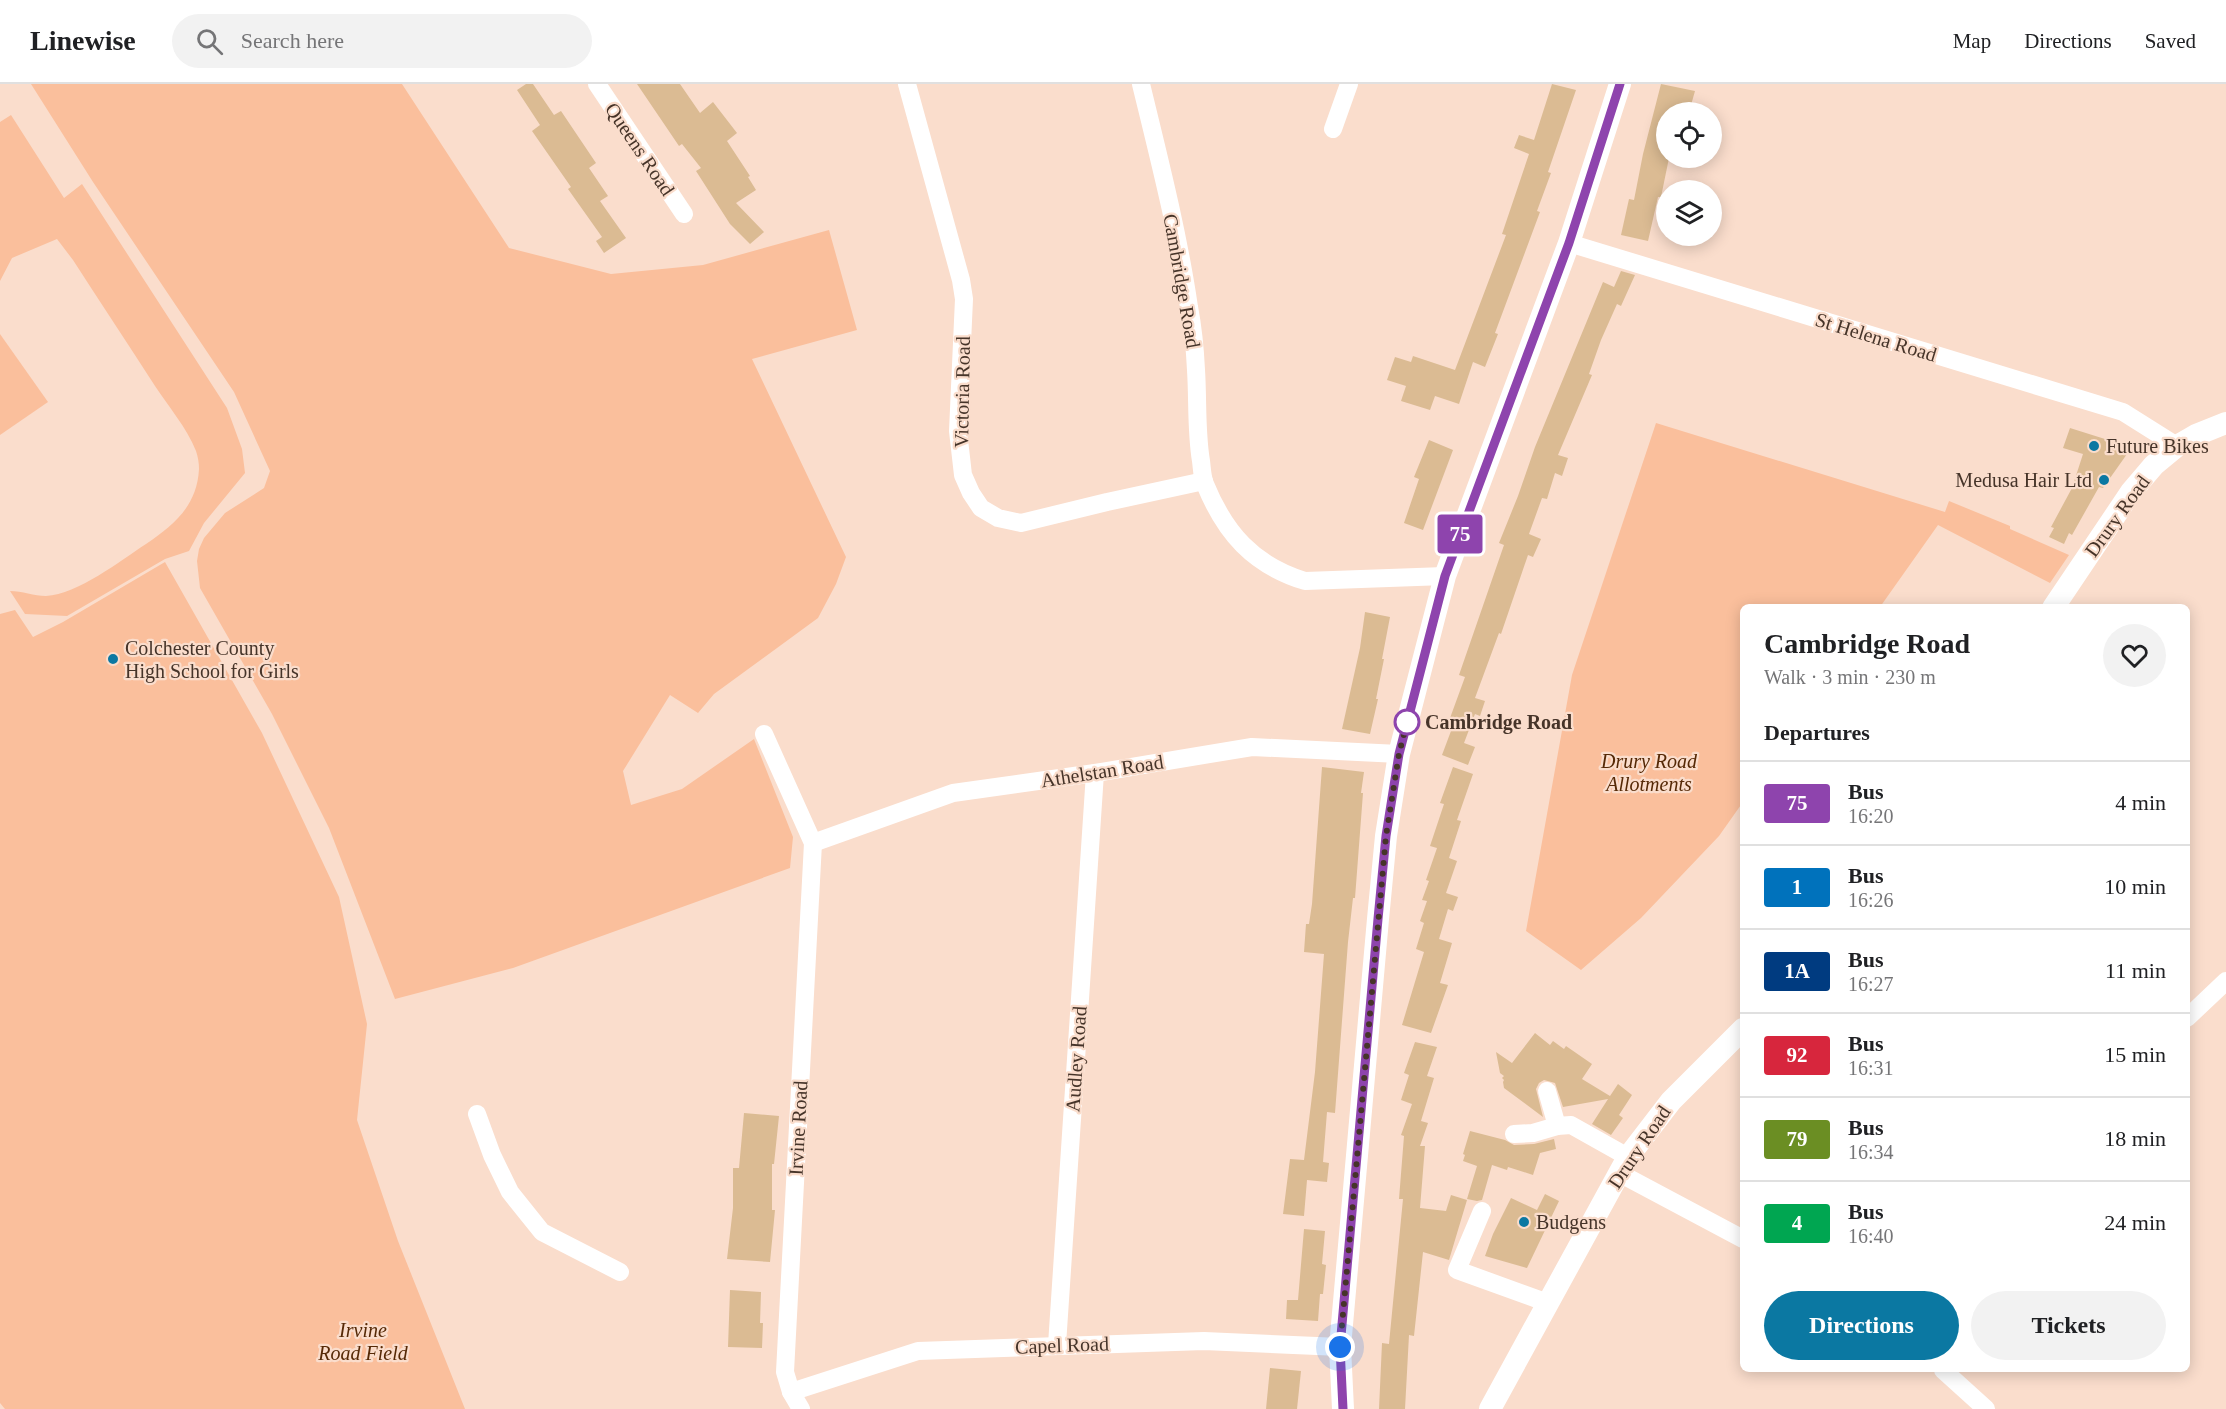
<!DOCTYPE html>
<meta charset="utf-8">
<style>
:root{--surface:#fff;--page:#f2f2f2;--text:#202124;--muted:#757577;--line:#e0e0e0;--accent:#0b78a2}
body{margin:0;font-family:"Times New Roman",serif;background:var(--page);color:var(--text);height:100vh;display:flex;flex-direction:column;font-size:22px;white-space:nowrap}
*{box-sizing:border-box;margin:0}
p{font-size:20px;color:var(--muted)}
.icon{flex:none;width:33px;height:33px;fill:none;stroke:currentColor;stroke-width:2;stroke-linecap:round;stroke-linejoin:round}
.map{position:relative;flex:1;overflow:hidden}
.drawer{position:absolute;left:1740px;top:520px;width:450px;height:768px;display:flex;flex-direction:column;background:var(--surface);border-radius:9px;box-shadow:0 3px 15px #0003}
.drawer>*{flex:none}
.badge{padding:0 12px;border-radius:4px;font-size:21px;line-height:39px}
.controls{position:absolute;left:1656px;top:18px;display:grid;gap:12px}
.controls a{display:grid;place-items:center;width:66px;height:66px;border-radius:50%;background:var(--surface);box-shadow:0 3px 15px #0003;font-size:30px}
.you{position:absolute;width:30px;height:30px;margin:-15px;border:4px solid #fff;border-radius:50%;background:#1a73e8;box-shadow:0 0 0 9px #1a73e833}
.map>.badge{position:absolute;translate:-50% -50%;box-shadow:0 0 0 3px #fff}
h2{padding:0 24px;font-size:22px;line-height:54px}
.round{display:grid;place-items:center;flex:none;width:63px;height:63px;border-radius:32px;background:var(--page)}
.headline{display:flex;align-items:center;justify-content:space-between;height:102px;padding:0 24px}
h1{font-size:28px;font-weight:800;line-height:45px}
.cta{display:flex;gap:12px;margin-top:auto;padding:12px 24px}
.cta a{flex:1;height:69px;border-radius:36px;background:var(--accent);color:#fff;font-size:24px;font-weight:800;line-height:69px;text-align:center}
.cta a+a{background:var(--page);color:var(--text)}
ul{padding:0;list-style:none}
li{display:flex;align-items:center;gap:18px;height:84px;padding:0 24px;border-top:2px solid var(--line)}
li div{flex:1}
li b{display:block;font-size:22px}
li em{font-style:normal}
li .badge{min-width:66px;font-weight:700;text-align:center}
header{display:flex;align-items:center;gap:36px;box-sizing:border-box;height:84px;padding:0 30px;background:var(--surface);border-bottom:2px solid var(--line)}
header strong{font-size:28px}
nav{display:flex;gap:33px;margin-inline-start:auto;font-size:21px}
.search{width:420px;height:54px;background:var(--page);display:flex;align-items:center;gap:15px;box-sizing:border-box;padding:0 21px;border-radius:33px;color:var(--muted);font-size:22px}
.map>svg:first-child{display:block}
.green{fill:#fabf9c}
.building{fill:#dbbb93}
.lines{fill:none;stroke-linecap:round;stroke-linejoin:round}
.minor{stroke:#fff;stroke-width:18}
.major{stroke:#fff;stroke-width:22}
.line-casing{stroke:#fff;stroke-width:14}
.line{stroke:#8e44ad;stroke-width:9}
.walk{stroke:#463429;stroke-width:6;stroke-dasharray:0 10.8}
.poi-dot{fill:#0b78a2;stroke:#faddcc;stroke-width:2}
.stop-dot{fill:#fff;stroke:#8e44ad;stroke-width:3}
.labels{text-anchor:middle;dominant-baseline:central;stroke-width:4.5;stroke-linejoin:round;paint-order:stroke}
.street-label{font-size:20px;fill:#463429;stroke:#faddcc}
.poi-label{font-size:20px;fill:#463429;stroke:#faddcc;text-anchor:start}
.stop-label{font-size:20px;font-weight:bold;fill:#463429;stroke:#faddcc;text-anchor:start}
.park-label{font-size:20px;font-style:italic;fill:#562906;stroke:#faddcc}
</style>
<header>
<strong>Linewise</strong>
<div class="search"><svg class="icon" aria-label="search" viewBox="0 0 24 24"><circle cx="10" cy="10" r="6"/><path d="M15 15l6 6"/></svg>Search here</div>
<nav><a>Map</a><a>Directions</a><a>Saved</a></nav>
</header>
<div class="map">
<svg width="2226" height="1325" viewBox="0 0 2226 1325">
<rect width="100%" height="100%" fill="#faddcc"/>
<g class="green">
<path d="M31,0H402L509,164L611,190L703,181L829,146L857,246L752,275L846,473L836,500L818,534L714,610L698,629L670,611L623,687L631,721L682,705L754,655L793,753L790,784L513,884L395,915L329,744L272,630L200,504L197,477L199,465L204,454L225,429L264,404L270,387L234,308L93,98Z"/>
<path d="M11,31L64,114L82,100L227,324L242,365L245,389L204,439L189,467L165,475L67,532L25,530L10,507C22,507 34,512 46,512C78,510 120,477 146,460C174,441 197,422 199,385C199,379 198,373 196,367C187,344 168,322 155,302C128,260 100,218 73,176L57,155L12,174L0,197V38Z"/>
<path d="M0,250L48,318L0,351Z"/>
<path d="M1656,339L1945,428L1949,417L2010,442V445L2069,471L2050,499L1938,441L1880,523L1743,524V718L1719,752L1641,834L1581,886L1526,847L1572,591Z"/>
<path d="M165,478L262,649L339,813L367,940L357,1036L398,1157L465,1325H5L0,1319V530L15,526L33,553L63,538Z"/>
</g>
<g class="building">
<path d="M526,0H533L554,31L561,27L596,79L589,84L608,112L600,117L626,154L604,169L596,157L602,153L568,105L571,103L532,47L540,41L517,6Z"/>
<path d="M637,0H680L700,29L713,18L737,49L727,57L750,92L748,93L756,106L736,119L764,148L750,160L730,140L696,87L701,84L682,60L679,62Z"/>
<path d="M1552,0L1576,6L1548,88L1551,89L1537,127L1540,128L1495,249L1498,250L1485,283L1473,278L1459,320L1435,312L1430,326L1401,317L1406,302L1387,296L1395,273L1411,278L1413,272L1455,286L1506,151L1502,150L1529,70L1514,64L1519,51L1534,56Z"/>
<path d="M1661,0L1695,7L1689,28H1666V74H1669L1661,113H1658L1648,157L1621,151L1629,115L1634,116L1643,70Z"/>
<path d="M1621,187L1635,191L1621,222L1617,220L1601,256L1589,290L1592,291L1558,371L1568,374L1562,392L1555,389L1547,415L1542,414L1529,450L1541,455L1533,473L1528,471L1501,550L1499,549L1475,614L1485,617L1480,632L1475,630L1464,659L1475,663L1468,681L1442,671L1451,647L1446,645L1465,593L1459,591L1504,461L1499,459L1518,412L1535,363L1603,198L1614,203Z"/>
<path d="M2070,344L2124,361L2127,370L2103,404L2099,403L2072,451L2069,449L2064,460L2049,453L2054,444L2051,443L2072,404L2083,370L2063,364Z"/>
<path d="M1429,356L1453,366L1423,446L1404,439L1419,395L1414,393Z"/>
<path d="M1365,528L1390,533L1382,575H1384L1376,615H1378L1370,650L1342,645L1360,564Z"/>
<path d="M1322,683L1364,688L1361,709H1363L1355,814H1353L1348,858L1335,1029L1327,1028L1323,1078L1329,1079L1327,1098L1307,1096L1304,1132L1283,1130L1290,1075L1304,1076L1315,988L1324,870L1304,868L1306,840H1309L1312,820Z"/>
<path d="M1453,683L1473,690L1457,736L1461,737L1449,774L1457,777L1446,809L1458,813L1453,827L1448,825L1439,855L1452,859L1440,899L1448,901L1431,949L1402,941L1424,868L1416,865L1424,839L1420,837L1427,817L1422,816L1429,797L1426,796L1437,764L1430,762L1444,720L1440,719Z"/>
<path d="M1535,949L1550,961L1553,957L1564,965L1566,962L1592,980L1582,995L1610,1012L1618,1000L1632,1011L1619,1031L1623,1034L1611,1051L1592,1040L1608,1015L1563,1023L1555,999L1544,996L1539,999L1536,1005L1543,1033L1504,1004L1503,998L1504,996L1502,994L1504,992L1500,989L1496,968L1512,979Z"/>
<path d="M1415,958L1437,963L1427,992L1434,994L1421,1037L1428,1039L1420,1062H1425L1420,1124L1446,1127L1451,1111L1467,1116L1449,1176L1423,1168L1414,1252L1409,1251L1405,1325H1379L1382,1259L1389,1260L1403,1115H1399L1404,1052L1401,1051L1412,1020L1401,1016L1409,991L1404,989Z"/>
<path d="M744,1029L779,1032L774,1080H772V1126H775L770,1178L727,1175L733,1124V1084H739Z"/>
<path d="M1470,1047L1505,1056L1514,1061L1534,1060L1554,1055L1556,1065L1540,1069L1533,1091L1508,1083L1507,1086L1492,1081L1482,1116L1477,1117L1467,1115L1477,1082L1463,1077L1465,1071L1463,1070Z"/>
<path d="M1545,1110L1559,1117L1527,1184L1485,1172L1493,1150L1511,1114L1537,1126Z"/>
<path d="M1304,1145L1325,1147L1322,1180L1326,1181L1323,1210H1320L1318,1237L1286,1235L1287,1216H1298Z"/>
<path d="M730,1206L761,1208L760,1239H763L762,1264L728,1263Z"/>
<path d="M1270,1284L1301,1287L1297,1325H1266Z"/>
</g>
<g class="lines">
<g class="minor">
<path d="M597,0L684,130"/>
<path d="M907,0L961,196L964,215L958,347L963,391L971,409L981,424L998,434L1021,439L1107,418L1204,397"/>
<path d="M1141,0C1159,74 1178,148 1189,223C1193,244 1195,265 1196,286C1198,317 1196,347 1201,377C1202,384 1202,393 1205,400C1225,449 1253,481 1305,497L1445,492"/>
<path d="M1333,45L1349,0"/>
<path d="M1569,159L2123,328L2177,362"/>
<path d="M764,650L813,759L785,1288L791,1308L801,1325"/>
<path d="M813,759L953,709L1095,689L1252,663L1399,670"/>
<path d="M2187,934L2226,897"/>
<path d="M1547,1007L1557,1042"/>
<path d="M477,1030L492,1071L510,1108L542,1148L620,1188"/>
<path d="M1514,1050L1533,1049L1557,1042L1571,1041L1628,1073"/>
<path d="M1619,1089L1743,1155"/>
<path d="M1482,1127L1457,1186L1548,1219"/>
<path d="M1057,1261L1095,689"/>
<path d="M1943,1286L1986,1325"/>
<path d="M791,1308L918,1267L1204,1257L1340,1263"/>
</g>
<g class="major">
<path d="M2053,524L2131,408L2154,381L2177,362L2196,351L2226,339"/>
<path d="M1343,1325L1340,1263L1378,835L1386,752L1399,670L1445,492L1569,159L1620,0"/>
<path d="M1490,1325L1628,1073L1671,1017L1743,945"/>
</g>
</g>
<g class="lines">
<g class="line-casing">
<path id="line" d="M1343,1325L1340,1263L1378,835L1386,752L1399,670L1445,492L1569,159L1620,0"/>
</g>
<use href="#line" class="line"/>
<path class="walk" d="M1340,1263L1386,752L1399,670L1407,638"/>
</g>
<g class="poi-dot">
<circle cx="2094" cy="362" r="6"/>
<circle cx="2104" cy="396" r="6"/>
<circle cx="113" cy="575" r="6"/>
<circle cx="1524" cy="1138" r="6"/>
</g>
<circle class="stop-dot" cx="1407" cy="638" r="12"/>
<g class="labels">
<g class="street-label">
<text transform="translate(640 65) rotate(56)">Queens Road</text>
<text transform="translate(1182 197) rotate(80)">Cambridge Road</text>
<text transform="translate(1876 253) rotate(17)">St Helena Road</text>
<text transform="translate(962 308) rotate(-89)">Victoria Road</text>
<text transform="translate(2117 432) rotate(-54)">Drury Road</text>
<text transform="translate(1102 687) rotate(-9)">Athelstan Road</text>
<text transform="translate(1076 975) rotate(-86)">Audley Road</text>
<text transform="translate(798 1044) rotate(-87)">Irvine Road</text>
<text transform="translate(1639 1063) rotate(-56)">Drury Road</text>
<text transform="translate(1062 1261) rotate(-2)">Capel Road</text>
</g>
<g class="poi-label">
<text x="2106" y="362">Future Bikes</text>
<text x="2092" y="396" text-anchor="end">Medusa Hair Ltd</text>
<text x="125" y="564">Colchester County<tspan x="125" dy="23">High School for Girls</tspan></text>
<text x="1536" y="1138">Budgens</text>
</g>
<g class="stop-label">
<text x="1425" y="638">Cambridge Road</text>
</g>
<g class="park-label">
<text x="1649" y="677">Drury Road<tspan x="1649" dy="23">Allotments</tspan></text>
<text x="363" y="1246">Irvine<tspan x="363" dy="23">Road Field</tspan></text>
</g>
</g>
</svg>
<div class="controls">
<a><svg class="icon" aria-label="locate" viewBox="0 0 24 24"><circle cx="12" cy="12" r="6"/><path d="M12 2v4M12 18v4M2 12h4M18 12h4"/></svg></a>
<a><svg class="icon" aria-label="layers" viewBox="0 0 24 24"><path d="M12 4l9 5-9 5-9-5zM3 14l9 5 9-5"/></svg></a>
</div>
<div class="you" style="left:1340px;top:1263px"></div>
<b class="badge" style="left:1460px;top:450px;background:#8e44ad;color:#fff">75</b>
<section class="drawer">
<div class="headline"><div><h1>Cambridge Road</h1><p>Walk · 3 min · 230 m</p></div><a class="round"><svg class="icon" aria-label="heart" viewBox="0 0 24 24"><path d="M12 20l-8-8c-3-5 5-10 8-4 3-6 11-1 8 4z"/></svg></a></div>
<h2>Departures</h2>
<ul>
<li><span class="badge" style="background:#8e44ad;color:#fff">75</span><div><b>Bus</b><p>16:20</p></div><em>4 min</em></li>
<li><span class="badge" style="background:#0072bc;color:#fff">1</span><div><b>Bus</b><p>16:26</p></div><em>10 min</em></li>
<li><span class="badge" style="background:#003b80;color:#fff">1A</span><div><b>Bus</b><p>16:27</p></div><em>11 min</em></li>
<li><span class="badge" style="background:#d7263d;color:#fff">92</span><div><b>Bus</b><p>16:31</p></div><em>15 min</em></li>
<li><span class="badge" style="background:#6b8e23;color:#fff">79</span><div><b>Bus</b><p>16:34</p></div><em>18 min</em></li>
<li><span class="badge" style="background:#00a651;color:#fff">4</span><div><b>Bus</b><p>16:40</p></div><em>24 min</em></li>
</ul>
<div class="cta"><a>Directions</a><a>Tickets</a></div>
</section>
</div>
